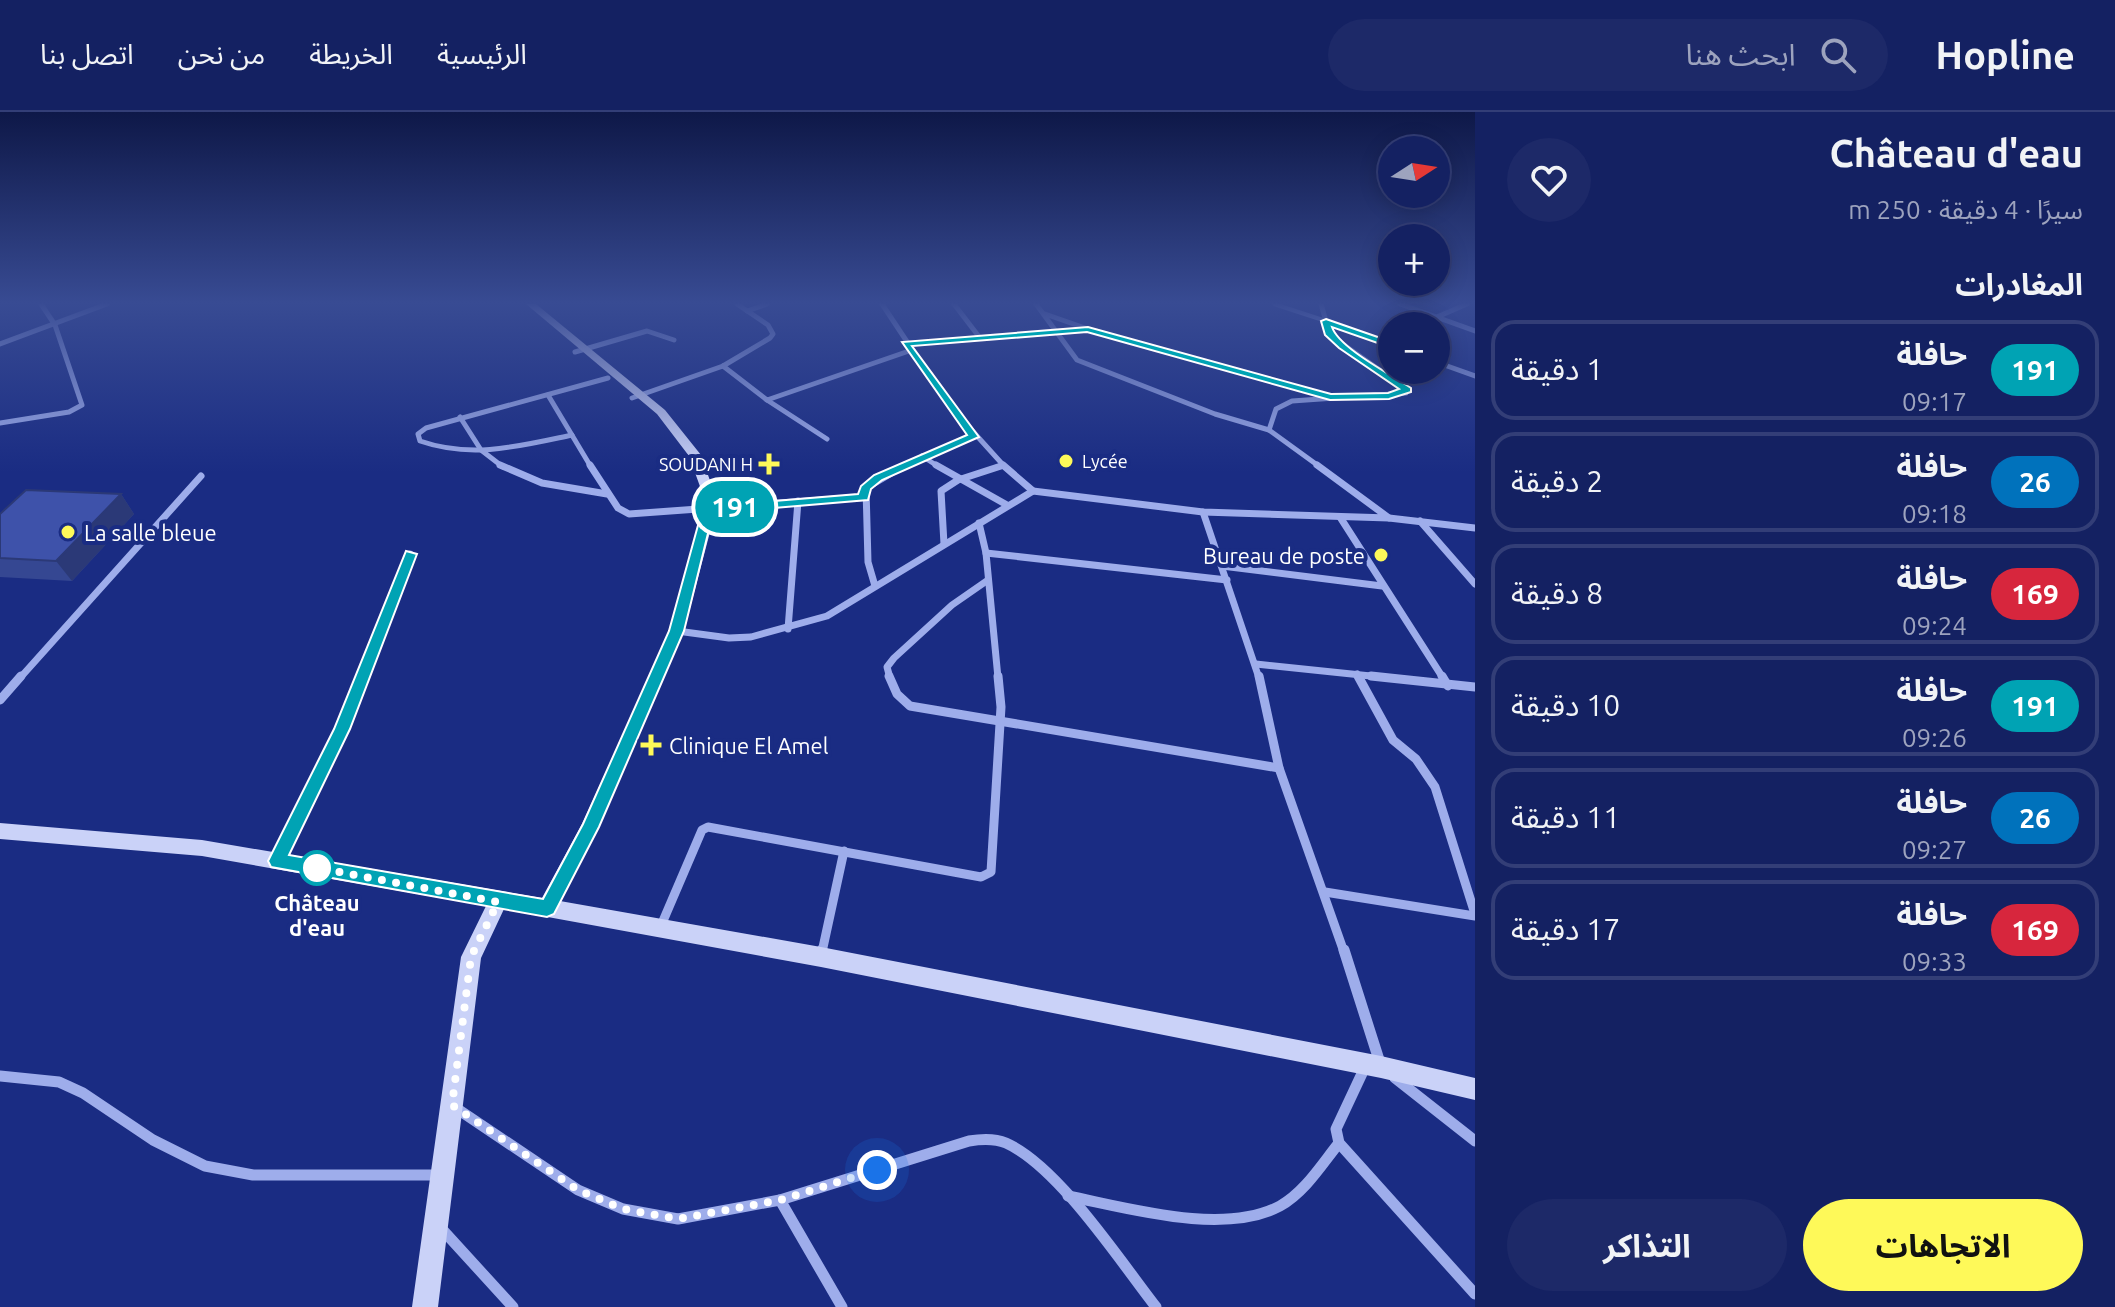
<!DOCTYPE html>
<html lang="ar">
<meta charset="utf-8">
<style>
:root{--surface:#142162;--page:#1d2968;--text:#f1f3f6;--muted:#9da3be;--line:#333e77;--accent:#fef959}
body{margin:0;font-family:Ubuntu,"Noto Sans Arabic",sans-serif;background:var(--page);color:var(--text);direction:rtl;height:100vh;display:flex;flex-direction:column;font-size:30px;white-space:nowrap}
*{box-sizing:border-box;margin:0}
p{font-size:26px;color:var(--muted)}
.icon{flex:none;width:44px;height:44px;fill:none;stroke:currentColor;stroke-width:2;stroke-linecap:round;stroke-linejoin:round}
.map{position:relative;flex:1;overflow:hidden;direction:ltr}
.side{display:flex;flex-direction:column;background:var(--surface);width:640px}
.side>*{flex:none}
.badge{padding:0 16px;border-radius:26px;font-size:28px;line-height:52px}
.needle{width:52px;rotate:78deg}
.buttons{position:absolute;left:1378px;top:24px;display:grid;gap:16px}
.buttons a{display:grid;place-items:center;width:72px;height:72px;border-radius:50%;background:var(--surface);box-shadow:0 4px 20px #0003,0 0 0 2px var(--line);font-size:40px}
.you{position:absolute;width:40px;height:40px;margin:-20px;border:6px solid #fff;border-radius:50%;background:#1a73e8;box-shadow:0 0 0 12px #1a73e833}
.map>.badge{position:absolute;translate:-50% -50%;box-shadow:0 0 0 4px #fff}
h2{padding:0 32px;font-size:30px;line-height:72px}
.round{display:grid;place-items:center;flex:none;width:84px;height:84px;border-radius:42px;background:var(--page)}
.overview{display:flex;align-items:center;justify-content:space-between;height:136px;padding:0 32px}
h1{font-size:38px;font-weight:700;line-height:60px}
.primary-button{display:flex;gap:16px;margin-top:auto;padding:16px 32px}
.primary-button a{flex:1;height:92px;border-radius:48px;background:var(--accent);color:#111;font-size:32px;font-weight:700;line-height:92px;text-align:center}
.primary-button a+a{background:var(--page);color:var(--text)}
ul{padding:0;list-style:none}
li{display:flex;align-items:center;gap:24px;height:100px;margin:0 16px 12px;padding:0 16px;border:4px solid var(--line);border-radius:24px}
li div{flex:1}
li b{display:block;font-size:30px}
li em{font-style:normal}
li .badge{min-width:88px;font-weight:700;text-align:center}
header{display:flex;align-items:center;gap:48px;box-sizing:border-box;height:112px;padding:0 40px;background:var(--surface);border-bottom:2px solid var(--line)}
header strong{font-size:38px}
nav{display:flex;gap:44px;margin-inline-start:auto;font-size:28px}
.search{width:560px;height:72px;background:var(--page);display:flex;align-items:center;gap:20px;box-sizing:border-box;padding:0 28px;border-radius:44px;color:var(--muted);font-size:30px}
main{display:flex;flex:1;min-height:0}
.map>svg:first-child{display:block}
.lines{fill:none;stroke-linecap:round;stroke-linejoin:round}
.lane{stroke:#9eadeb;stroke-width:4}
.street-far3{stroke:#9eadeb;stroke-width:5}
.street-far2{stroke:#9eadeb;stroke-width:7}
.street-far1{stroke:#9eadeb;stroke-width:9}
.street{stroke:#9eadeb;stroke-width:11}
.secondary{fill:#cad2f8;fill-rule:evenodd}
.wall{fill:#354792}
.shaded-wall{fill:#2b3977}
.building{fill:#3e52aa;stroke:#2b3977;stroke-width:2}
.line{fill:#00a3b4;stroke:#fff;stroke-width:2}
.walk{stroke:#fff;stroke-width:8;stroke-dasharray:0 14.4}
.poi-dot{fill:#fef959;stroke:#1a2c83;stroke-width:3}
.stop-dot{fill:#fff;stroke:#00a3b4;stroke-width:4}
.labels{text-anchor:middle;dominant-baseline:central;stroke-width:8;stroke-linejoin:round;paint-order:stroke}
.far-poi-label{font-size:18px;fill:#fff;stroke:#1a2c83;text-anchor:start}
.poi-label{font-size:22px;fill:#fff;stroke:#1a2c83;text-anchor:start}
.stop-label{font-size:22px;font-weight:bold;fill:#fff;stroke:#1a2c83}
</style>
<header>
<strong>Hopline</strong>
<div class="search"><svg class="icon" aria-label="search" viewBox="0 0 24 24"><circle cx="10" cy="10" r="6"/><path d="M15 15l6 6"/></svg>ابحث هنا</div>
<nav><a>الرئيسية</a><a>الخريطة</a><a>من نحن</a><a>اتصل بنا</a></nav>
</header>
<main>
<section class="side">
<div class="overview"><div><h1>Château d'eau</h1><p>سيرًا · 4 دقيقة · 250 m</p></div><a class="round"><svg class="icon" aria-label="heart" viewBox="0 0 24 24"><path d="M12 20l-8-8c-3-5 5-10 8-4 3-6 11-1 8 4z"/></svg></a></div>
<h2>المغادرات</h2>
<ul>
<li><span class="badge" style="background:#00a3b4;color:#fff">191</span><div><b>حافلة</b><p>09:17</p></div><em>1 دقيقة</em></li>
<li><span class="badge" style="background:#0072bc;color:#fff">26</span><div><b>حافلة</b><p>09:18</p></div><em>2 دقيقة</em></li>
<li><span class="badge" style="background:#d7263d;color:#fff">169</span><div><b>حافلة</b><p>09:24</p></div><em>8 دقيقة</em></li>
<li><span class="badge" style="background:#00a3b4;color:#fff">191</span><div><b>حافلة</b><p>09:26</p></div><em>10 دقيقة</em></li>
<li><span class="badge" style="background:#0072bc;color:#fff">26</span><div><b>حافلة</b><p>09:27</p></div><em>11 دقيقة</em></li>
<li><span class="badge" style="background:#d7263d;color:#fff">169</span><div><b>حافلة</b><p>09:33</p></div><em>17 دقيقة</em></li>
</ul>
<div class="primary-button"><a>الاتجاهات</a><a>التذاكر</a></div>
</section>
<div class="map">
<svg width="1475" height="1195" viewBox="0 0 1475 1195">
<rect width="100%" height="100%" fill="#1a2c83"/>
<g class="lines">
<path class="lane" d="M1274,192L1326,209"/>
<g class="street-far3">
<path d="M882,192L949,293L1005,355"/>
<path d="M954,192L980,226"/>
<path d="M1036,192L1077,248L1215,302L1269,318"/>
<path d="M1400,192L1475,219"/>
<path d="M747,199L767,192"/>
<path d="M1045,202L1085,216"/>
<path d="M1437,205L1467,192"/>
<path d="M1326,209L1392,233"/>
<path d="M0,232L107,192"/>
<path d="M906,232L1088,218L1323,283"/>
<path d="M575,240L647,219L674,228"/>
<path d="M1436,250L1475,264"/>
<path d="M723,254L767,288L909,239"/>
<path d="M548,283L591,355"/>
<path d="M632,286L723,254L770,226L773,222L768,213L737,192"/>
<path d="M767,288L827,327"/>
<path d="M460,305L481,338L503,355"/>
<path d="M0,311L69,300L82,293L55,213L41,192"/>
<path d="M572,323C520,334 472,347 420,329L418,322L426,316L608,266"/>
<path d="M922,344L939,355"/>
<path d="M900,355L974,325"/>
<path d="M997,355L1001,354"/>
<path d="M1320,355L1269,318L1276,297L1292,289L1406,281L1401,273L1330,223L1321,192"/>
</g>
<g class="street-far2">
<path d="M500,353L542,371L607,382"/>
<path d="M590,353L618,396L629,402L864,385"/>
<path d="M936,353L1007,393"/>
<path d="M1003,353L1033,379"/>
<path d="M1203,400L1259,566"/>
<path d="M1340,405L1443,566"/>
<path d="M1389,406L1475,416"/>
<path d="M1420,409L1475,472"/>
<path d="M979,411L986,441L998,566"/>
<path d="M944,432L941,379L958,368L1001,354"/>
<path d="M986,441L1227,468"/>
<path d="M1222,454L1382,474"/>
<path d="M875,474L868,450L866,376L905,353"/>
<path d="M788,517L798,389"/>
<path d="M677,519L729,526L751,525L827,504L1033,379L1203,400L1389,406L1317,353"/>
<path d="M1256,552L1390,566"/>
<path d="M1357,562L1359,566"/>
<path d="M20,566L201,364"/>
<path d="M362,566L410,442"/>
<path d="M890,566L887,555L894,546L952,493L988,468"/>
</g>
<g class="street-far1">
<path d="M889,564L897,582L910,594L1279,656"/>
<path d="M1259,564L1279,656L1344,840"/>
<path d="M1358,564L1393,628L1416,647L1435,675L1475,802"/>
<path d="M1371,564L1475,575"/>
<path d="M1442,564L1448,574"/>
<path d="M0,588L21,564"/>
<path d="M278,748L342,617L363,564"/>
<path d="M1325,780L1475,804"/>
<path d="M660,816L702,718L708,715L981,765L991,760L1001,595L998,564"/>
<path d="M822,840L844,739"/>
</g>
<g class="street">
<path d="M1344,838L1380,951"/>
<path d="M821,844L822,838"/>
<path d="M1366,953L1336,1017L1339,1031L1475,1182"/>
<path d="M0,964L59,970L83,981L153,1028L205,1054L253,1063H438"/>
<path d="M1395,966L1475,1029"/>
<path d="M453,994L578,1078L623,1097L678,1107L780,1088L969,1029C981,1027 994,1026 1006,1031C1058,1054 1120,1149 1156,1195"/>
<path d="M1068,1084C1128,1096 1224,1124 1280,1094C1305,1080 1322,1052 1339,1031"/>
<path d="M780,1088L842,1195"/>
<path d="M440,1115L513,1195"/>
</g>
<path class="secondary" d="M526,192H536L665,298L701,343L714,380L710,420L684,519L599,715L560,789L821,835L1381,944L1475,966V988L1381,966L821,855L504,797L481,846L438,1195H412L461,845L486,794L202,744L0,727V711L202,728L542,786L582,712L670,519L698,420L702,380L689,344L657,302Z"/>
</g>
<path class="wall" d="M121,382L134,402L72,469L0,465V402Z"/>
<path class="shaded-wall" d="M121,382L134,402L72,469L56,449Z"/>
<path class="building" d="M26,378L121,382L56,449L0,446V402Z"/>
<linearGradient id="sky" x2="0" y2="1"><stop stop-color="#0e1848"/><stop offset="0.53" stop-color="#384b93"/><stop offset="1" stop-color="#384b93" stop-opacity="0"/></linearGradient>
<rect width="1475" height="360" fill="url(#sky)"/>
<path class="line" d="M1326,207L1395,231V235H1389L1332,215C1339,236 1392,263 1411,276V280L1389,287L1330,288L1087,220L912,234L979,325L882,368L871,377L868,388L713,401L684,519L599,715L554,802L547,805L271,755L268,749L334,617L406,439L417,442L350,617L289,743L543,787L583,712L669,519L703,395L858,382L861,374L874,363L967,323L902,230L1088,215L1331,282L1388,281L1399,277L1339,236L1325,223L1321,209Z"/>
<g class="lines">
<path class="walk" d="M317,756L307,754L498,790L471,845L452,993L578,1078L623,1097L678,1107L780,1088L877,1058"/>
</g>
<g class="poi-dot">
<circle cx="1066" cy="349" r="8"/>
<path d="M765 340h8v8h8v8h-8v8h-8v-8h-8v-8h8z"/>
<circle cx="68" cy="420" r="8"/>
<circle cx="1381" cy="443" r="8"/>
<path d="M647 621h8v8h8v8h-8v8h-8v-8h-8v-8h8z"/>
</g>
<circle class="stop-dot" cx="317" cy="756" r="16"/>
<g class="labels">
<g class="far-poi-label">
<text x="1082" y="349">Lycée</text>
<text x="753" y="352" text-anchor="end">SOUDANI H</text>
</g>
<g class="poi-label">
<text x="84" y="420">La salle bleue</text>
<text x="1365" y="443" text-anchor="end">Bureau de poste</text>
<text x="669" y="633">Clinique El Amel</text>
</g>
<g class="stop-label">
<text x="317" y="790">Château<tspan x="317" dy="25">d'eau</tspan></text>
</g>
</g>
</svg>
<div class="buttons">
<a><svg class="needle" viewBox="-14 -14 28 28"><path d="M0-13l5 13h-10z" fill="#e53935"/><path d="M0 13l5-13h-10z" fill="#9da3be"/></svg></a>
<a>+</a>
<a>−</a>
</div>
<div class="you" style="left:877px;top:1058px"></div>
<b class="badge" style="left:735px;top:395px;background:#00a3b4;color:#fff">191</b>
</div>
</main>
